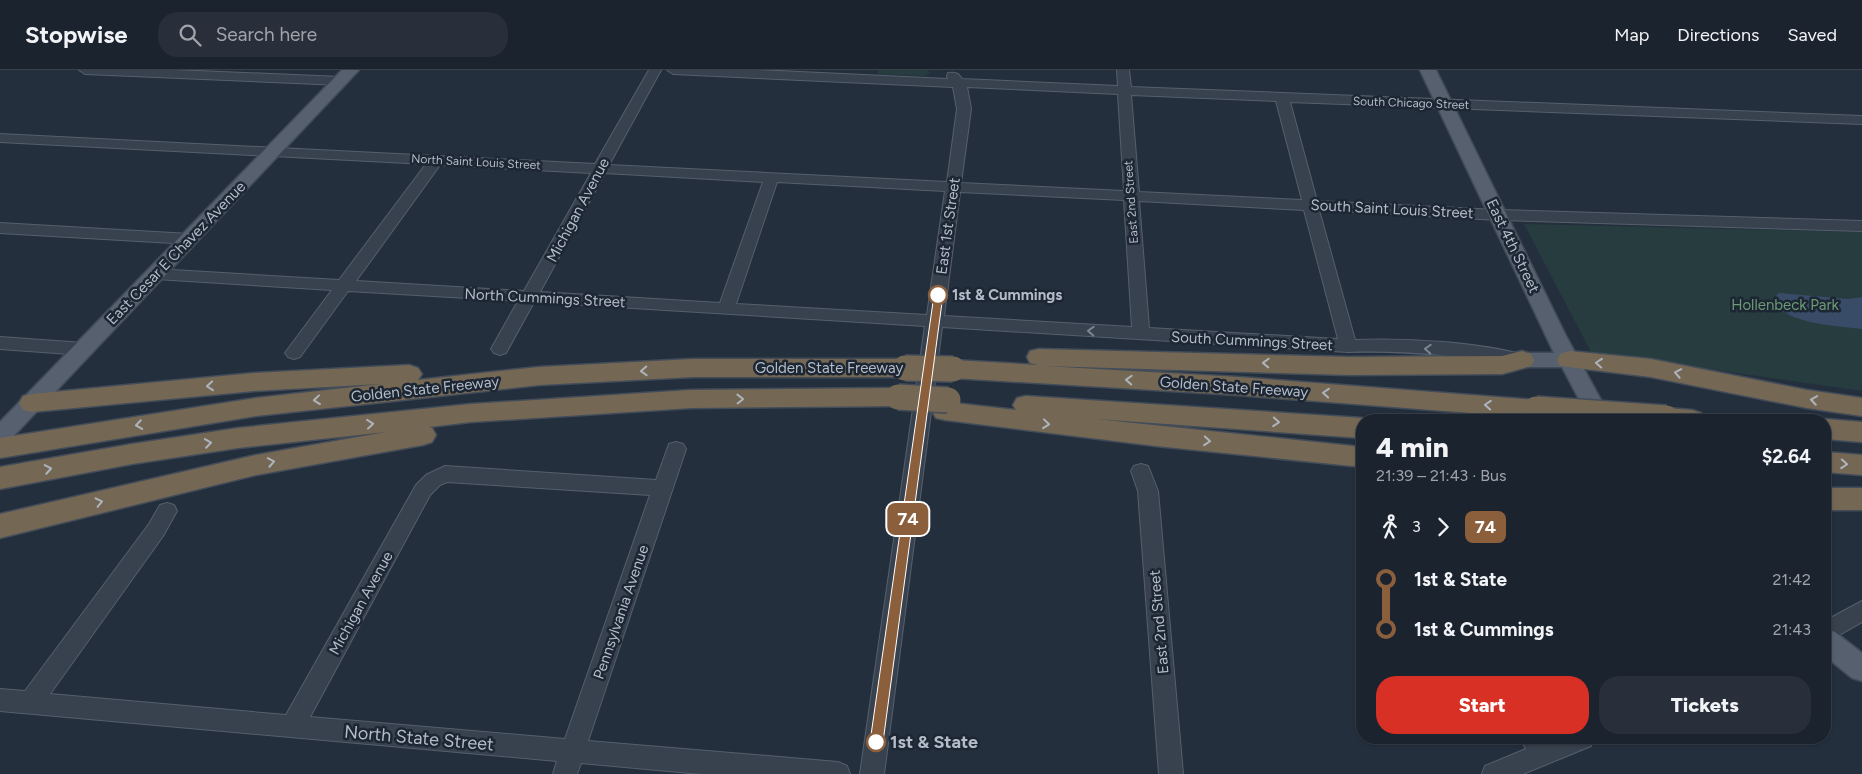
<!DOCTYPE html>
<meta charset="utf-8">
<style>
:root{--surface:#1b232e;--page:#282f3a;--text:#f1f3f6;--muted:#a0a4aa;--line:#39404a;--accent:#d93025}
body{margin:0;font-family:Figtree,sans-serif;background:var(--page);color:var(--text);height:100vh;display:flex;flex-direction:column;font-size:19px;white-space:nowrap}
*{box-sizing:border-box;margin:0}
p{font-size:16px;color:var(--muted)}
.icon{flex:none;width:28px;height:28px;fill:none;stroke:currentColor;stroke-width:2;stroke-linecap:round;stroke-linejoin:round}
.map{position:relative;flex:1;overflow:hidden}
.panel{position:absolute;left:1356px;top:344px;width:475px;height:330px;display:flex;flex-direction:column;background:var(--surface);border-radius:20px;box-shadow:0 1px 4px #0004,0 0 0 1px var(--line)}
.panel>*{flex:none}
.badge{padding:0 10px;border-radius:8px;font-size:18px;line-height:32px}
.map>.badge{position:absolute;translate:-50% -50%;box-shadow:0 0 0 2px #fff}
.legs{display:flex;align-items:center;gap:8px;height:55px;padding:0 20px;font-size:16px}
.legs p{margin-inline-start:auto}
.headline{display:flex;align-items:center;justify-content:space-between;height:85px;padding:0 20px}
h1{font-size:28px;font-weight:800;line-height:38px}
.button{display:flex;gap:10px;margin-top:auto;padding:10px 20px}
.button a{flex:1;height:58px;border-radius:20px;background:var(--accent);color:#fff;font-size:20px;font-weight:800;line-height:58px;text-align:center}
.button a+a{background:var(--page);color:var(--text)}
ul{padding:0 20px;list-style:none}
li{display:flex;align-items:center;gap:18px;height:50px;font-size:19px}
li i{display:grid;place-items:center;width:8px;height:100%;margin:0 6px;background:currentColor}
li i::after{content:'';width:12px;height:12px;margin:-6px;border:4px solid;border-radius:50%;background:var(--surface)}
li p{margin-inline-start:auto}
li:first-child i{background:linear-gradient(#0000 50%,currentColor 0)}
li:last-child i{background:linear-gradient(currentColor 50%,#0000 0)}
header{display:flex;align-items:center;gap:30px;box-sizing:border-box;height:70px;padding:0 25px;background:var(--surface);border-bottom:1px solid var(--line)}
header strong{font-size:24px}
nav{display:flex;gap:28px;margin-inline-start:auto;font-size:18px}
.search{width:350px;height:45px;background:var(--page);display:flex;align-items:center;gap:12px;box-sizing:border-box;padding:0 18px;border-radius:20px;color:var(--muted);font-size:19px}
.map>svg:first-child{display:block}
.green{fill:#263c3f}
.water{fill:#394c67}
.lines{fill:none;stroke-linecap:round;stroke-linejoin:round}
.minor-casing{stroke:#565f6c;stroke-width:2}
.major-casing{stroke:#414a57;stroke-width:3}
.highway-casing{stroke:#434c59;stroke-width:3}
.minor{fill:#38414e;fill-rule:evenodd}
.major{fill:#56606e;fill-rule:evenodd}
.highway{fill:#746855;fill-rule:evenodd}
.highway-bridge-casing{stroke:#434c59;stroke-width:28;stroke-linecap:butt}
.highway-bridge{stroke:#746855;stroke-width:25}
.oneway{stroke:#7c8592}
.oneway2{stroke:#aeb4bd}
.line-1{fill:#8b5e3c;stroke:#fff}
.stop-1-dot{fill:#fff;stroke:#8b5e3c;stroke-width:2.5}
.labels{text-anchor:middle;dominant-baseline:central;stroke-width:5;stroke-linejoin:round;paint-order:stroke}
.far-street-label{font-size:12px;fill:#b4bcc9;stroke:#1d2633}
.street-label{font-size:15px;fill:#b4bcc9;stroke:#1d2633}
.stop-label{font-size:15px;font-weight:bold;fill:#b4bcc9;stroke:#1d2633;text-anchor:start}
.park-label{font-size:15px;fill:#6b9a76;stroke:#1d2633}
.near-street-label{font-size:18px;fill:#b4bcc9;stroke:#1d2633}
.near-stop-label{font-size:18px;font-weight:bold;fill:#b4bcc9;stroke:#1d2633;text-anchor:start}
</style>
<header>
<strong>Stopwise</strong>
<div class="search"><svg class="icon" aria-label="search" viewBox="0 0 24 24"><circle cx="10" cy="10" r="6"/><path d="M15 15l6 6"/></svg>Search here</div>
<nav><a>Map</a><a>Directions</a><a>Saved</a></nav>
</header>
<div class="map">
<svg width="1862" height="704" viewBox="0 0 1862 704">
<rect width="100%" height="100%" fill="#242f3e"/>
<g class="green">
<path d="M878,0H928L930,3L925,6L878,4Z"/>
<path d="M1524,154L1862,162V321L1591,282Z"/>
</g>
<path class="water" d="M1779,223L1848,229L1862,227V259C1838,256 1784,254 1772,230Z"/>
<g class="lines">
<g class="minor-casing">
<g id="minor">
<path d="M79,0H174L341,7L347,11L341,15L85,4Z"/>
<path d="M649,0H661L609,95L947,112L957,39L953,17L673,4L667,0H758L948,9L947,6L948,3C956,2 958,3 962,9L1118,16L1117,0H1129L1131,17L1862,46V54L1290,32L1317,131L1498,140L1862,151V161L1498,150L1319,140L1355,270C1407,268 1479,272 1528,286L1531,290L1528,294L1522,296C1464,286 1407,280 1348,282L942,257L884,704H860L925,256L534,232L506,283L500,285L494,283L491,279L518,231L348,221L300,287L294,289L288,287L285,283L332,220L156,209L150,208L148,204L150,200L156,199L339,210L426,94L0,72V64L595,94ZM967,17L1118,24L1124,121L961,113L971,39ZM1131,25L1276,31L1302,130L1139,122ZM440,95L591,103L524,221L356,211ZM605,103L763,112L720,233L540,222ZM777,112L945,121L927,245L736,234ZM960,122L1124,130L1132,257L944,246ZM1139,131L1304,140L1338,269L1149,258Z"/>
<path d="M0,153L190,164L196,166L198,169L196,172L190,174L0,163Z"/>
<path d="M0,267L84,273L90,275L93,279L90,283L84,285L0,279Z"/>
<path d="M676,372L683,374L686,379L588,671L838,692L847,696L850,704H701L581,693L577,704H553L557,691L0,641V619L25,621L149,454L160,435L167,433L174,435L177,441L163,466L50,624L286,645L416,415L426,405L445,396L656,410L669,374ZM447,412L650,425L565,669L310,647L430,425L440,415Z"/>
<path d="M1141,394L1148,396L1158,421L1183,704H1159L1138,421L1131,401L1134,396Z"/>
<path d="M1862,531V552L1825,573V551Z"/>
<path d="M1520,668H1548L1550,669L1555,668H1594L1591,676L1523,704H1482L1485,696L1526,679Z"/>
</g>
</g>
<g class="major-casing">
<g id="major">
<path d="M342,0H359L8,372L0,374V352Z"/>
<path d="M1420,0H1436L1566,266L1612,350H1590L1562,297H1522L1514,295L1511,290L1514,285L1522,283H1554Z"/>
<path d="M1825,558L1835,562L1862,583V611L1852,608L1825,586Z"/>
</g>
</g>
<g class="highway-casing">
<g id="highway">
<path d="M1039,279L1350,287L1502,286L1522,281L1531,284L1534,290L1531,296L1502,304L1350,305L1044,296L1238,307L1536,330L1545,332L1549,339L1545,346L1536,348L1238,325L953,308L944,305L941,299L944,293L953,290L1038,295L1030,293L1027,287L1030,281Z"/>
<path d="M1569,281L1651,289L1807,320L1862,328V346L1807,338L1651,307L1560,296L1557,290L1560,284Z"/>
<path d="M693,289H905L914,292L917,298L914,304L905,307H693L539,315L256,346L0,388V368L256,328L380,314L254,321L32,342L23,340L19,333L23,326L32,324L254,303L409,295L418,298L422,304L418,310L539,297Z"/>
<path d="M898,318L907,321L911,327L907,333L898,336L691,338L471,352L429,357L432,358L436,365L432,372L423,375L256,405L0,468V444L256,385L386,362L238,378L132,394L0,419V397L132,374L238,358L471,334L691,320Z"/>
<path d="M1026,326L1362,348L1368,350H1362V368L1096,349L1362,377V397L1156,376L945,350L936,348L932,341L936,334L945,332L1016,340L1013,335L1017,328Z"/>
<path d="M1666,338L1692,340L1701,343L1705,350H1654L1653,348L1657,341Z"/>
<path d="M1825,349L1862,352V372L1825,369V350H1823Z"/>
<path d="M1825,382L1862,385V405L1825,402Z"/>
<rect x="1825" y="418" width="37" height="22"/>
</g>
</g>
<use href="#minor" class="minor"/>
<use href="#major" class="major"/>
<use href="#highway" class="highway"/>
<g class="highway-bridge-casing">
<g id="highway-bridge">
<path d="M905,298L953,299"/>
<path d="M898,327L948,330"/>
<path d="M1536,339L1666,348"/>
</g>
</g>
<use href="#highway-bridge" class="highway-bridge"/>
</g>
<defs><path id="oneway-chevron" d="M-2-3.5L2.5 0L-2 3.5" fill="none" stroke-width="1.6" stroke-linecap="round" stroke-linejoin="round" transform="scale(1.25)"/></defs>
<g class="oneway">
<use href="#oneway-chevron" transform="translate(1091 261) rotate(-177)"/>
<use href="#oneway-chevron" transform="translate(1428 279) rotate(-177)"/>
</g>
<g class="oneway2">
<use href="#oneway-chevron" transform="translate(1266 293) rotate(-178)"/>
<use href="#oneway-chevron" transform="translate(1599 293) rotate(-175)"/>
<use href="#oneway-chevron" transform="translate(644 301) rotate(177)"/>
<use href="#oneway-chevron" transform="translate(1678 303) rotate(-169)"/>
<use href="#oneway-chevron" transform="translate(1129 310) rotate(-177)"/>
<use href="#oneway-chevron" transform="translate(210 316) rotate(175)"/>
<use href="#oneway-chevron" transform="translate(1326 323) rotate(-176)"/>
<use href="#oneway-chevron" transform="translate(740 329) rotate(-1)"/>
<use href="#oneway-chevron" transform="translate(317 330) rotate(174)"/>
<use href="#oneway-chevron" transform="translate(1814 330) rotate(-171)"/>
<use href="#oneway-chevron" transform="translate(1488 335) rotate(-176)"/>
<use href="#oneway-chevron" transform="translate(1276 352) rotate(4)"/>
<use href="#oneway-chevron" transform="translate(370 354) rotate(-6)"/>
<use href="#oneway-chevron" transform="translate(1046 354) rotate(6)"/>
<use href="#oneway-chevron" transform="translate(139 355) rotate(171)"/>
<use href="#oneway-chevron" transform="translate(1207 371) rotate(5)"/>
<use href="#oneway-chevron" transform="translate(208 373) rotate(-8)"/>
<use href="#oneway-chevron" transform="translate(271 392) rotate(-11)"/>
<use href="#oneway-chevron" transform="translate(1844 394) rotate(4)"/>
<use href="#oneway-chevron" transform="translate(48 399) rotate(-10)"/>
<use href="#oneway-chevron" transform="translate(99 432) rotate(-13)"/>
</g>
<path class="line-1" d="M938,222L943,225L883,672L881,676L876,678L872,676L870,672L934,225Z"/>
<g class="stop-1-dot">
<circle cx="938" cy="225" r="9"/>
<circle cx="876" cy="672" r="9"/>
</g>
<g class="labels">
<g class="far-street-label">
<text transform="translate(1411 33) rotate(2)">South Chicago Street</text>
<text transform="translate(476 92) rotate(3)">North Saint Louis Street</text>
<text transform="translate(1131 132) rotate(-94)">East 2nd Street</text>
</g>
<g class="street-label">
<text transform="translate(1392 139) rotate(3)">South Saint Louis Street</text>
<text transform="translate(578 140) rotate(-62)">Michigan Avenue</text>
<text transform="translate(948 156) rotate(-82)">East 1st Street</text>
<text transform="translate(1513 176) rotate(64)">East 4th Street</text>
<text transform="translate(176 183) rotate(-46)">East Cesar E Chavez Avenue</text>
<text transform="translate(545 228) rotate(3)">North Cummings Street</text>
<text transform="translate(1252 271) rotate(3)">South Cummings Street</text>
<text x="829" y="298">Golden State Freeway</text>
<text transform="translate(1234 317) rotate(4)">Golden State Freeway</text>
<text transform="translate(425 319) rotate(-6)">Golden State Freeway</text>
<text transform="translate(361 533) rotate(-61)">Michigan Avenue</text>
<text transform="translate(621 542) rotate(-71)">Pennsylvania Avenue</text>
<text transform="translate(1159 552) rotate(-95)">East 2nd Street</text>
</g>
<g class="stop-label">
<text x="952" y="225">1st &amp; Cummings</text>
</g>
<g class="park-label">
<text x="1785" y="235">Hollenbeck Park</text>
</g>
<g class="near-street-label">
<text transform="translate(419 668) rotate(5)">North State Street</text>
</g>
<g class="near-stop-label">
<text x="890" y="672">1st &amp; State</text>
</g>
</g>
</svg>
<b class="badge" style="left:908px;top:449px;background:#8b5e3c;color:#fff">74</b>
<section class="panel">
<div class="headline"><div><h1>4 min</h1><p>21:39 – 21:43 · Bus</p></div><b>$2.64</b></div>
<div class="legs"><svg class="icon" aria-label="walk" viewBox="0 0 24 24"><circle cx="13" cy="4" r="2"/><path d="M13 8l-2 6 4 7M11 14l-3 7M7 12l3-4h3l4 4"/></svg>3<svg class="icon" aria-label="forward" viewBox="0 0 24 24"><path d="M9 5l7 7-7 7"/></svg><b class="badge" style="background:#8b5e3c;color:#fff">74</b></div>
<ul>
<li><i style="color:#8b5e3c"></i><b>1st &amp; State</b><p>21:42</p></li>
<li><i style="color:#8b5e3c"></i><b>1st &amp; Cummings</b><p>21:43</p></li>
</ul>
<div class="button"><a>Start</a><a>Tickets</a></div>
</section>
</div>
